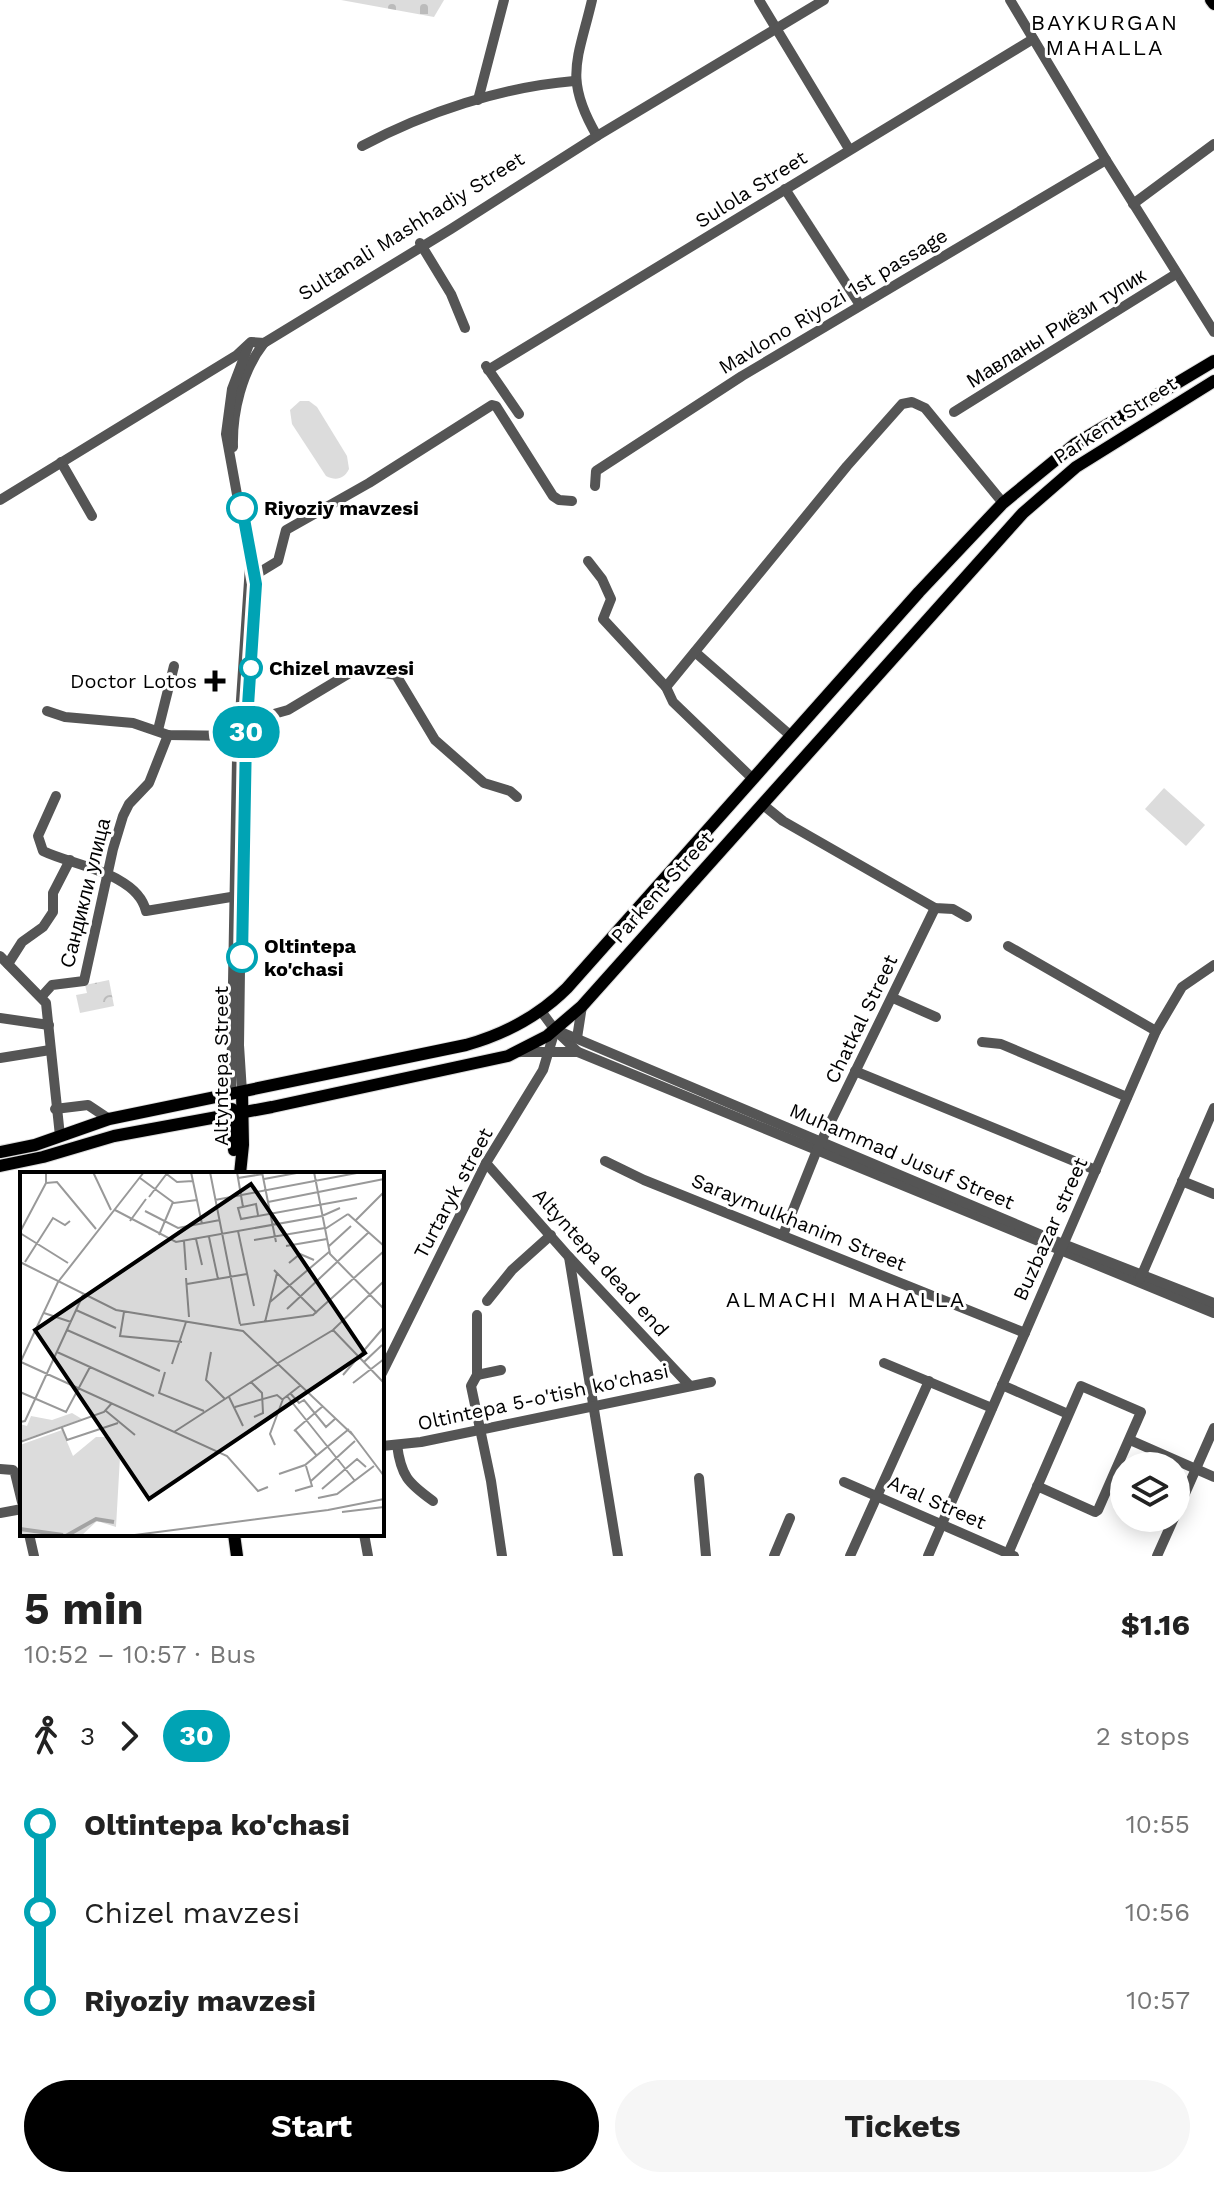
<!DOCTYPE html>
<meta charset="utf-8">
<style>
:root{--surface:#fff;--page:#f6f6f6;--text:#222;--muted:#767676;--accent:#000}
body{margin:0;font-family:"Work Sans",sans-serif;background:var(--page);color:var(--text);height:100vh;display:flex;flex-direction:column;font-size:30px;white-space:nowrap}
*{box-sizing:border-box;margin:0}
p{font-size:26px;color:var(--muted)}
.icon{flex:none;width:44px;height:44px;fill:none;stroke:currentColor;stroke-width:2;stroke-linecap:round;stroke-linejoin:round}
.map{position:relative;height:1556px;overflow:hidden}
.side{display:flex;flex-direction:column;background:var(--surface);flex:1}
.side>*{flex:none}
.badge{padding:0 16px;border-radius:26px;font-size:28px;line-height:52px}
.controls{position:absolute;left:1110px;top:1452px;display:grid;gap:16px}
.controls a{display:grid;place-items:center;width:80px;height:80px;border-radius:50%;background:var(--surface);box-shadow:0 4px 20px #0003;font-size:40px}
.map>.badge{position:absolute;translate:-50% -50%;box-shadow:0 0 0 4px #fff}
.legs{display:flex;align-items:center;gap:12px;height:88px;padding:0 24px;font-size:26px}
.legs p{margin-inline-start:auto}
.overview{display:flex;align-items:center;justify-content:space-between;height:136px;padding:0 24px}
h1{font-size:44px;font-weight:700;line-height:60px}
.cta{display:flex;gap:16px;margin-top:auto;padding:16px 24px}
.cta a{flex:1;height:92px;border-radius:48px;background:var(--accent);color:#fff;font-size:32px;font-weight:700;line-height:92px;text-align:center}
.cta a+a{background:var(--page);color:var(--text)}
ul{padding:0 24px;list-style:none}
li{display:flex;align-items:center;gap:28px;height:88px;font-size:30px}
li i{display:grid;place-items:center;width:12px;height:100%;margin:0 10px;background:currentColor}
li i::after{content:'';width:20px;height:20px;margin:-10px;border:6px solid;border-radius:50%;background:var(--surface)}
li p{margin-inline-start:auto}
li:first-child i{background:linear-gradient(#0000 50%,currentColor 0)}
li:last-child i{background:linear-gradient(currentColor 50%,#0000 0)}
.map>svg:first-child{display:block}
.grass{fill:#dcdcdc}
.cemetery{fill:url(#cemetery-stones)}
.park{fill:url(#park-crowns)}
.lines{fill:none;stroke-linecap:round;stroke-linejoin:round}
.major-casing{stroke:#dbdbdb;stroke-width:14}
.minor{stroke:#555;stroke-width:10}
.major{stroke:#000;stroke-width:12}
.line-1-casing{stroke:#fff;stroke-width:18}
.line-1{stroke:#00a3b4;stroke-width:12}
.stop-1-dot{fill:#fff;stroke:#00a3b4;stroke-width:4}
.poi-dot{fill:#000;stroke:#fff;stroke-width:3}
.labels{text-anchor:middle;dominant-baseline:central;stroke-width:6;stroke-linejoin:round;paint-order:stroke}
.street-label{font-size:20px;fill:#000;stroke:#fff}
.stop-label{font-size:20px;font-weight:bold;fill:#000;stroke:#fff;text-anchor:start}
.poi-label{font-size:20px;fill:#000;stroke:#fff;text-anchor:end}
.neighbourhood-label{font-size:22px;letter-spacing:2px;fill:#000;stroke:#fff}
.inset-river{fill:none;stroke:#a3a3a3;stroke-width:4}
.inset-road{fill:none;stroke:#999;stroke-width:2}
.view{fill:#000;fill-opacity:0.15;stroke:#000;stroke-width:4}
.inset-edge{fill:none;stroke:#000;stroke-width:4}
</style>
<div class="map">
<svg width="1214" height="1556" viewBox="0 0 1214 1556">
<defs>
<pattern id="cemetery-stones" width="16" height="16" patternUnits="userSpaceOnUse" patternTransform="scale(2)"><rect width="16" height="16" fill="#dcdcdc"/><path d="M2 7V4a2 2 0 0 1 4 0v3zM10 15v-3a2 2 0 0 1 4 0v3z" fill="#bbb"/></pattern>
<pattern id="park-crowns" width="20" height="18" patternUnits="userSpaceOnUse" patternTransform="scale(2)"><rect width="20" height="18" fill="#dcdcdc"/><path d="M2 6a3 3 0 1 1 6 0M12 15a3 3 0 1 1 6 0" fill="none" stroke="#bbb"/></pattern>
</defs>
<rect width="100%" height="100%" fill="#fff"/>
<g class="grass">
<path d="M300,401H309L317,407L347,456L349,469C344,479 336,481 326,476L292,424L290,410Z"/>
<path d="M1164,788L1205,825L1186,846L1145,809Z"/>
</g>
<path class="cemetery" d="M341,0H444L434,17Z"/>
<path class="park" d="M109,980L114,1006L80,1013L76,995L87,993L85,985Z"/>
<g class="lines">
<g class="major-casing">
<g id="major">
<path d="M1211,0L1214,4"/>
<path d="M232,1109L234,1150"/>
<path d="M0,1152L35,1145L109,1119L466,1045C505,1034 538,1017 567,988L919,592L1003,503L1075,444L1214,361"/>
<path d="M0,1166L43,1157L114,1136L272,1107L508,1056L547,1036L582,1006L1023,513L1076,467L1214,381"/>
<path d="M240,1174L243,1145L242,1092"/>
<path d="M234,1534L237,1556"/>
</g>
</g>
<g class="minor">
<path d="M592,0C578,60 563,78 597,136"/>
<path d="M759,0L849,149"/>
<path d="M1010,0L1106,160L1214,332"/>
<path d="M478,100L504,0"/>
<path d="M362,146C426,112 502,87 574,81"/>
<path d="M785,189L860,305"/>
<path d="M1133,204L1214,144"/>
<path d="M420,243L451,294L465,328"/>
<path d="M486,366L519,414"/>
<path d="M488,370L1033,39"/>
<path d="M954,412L1176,274"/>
<path d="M233,447C232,412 242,371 264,343"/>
<path d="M61,462L92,516"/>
<path d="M595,486L596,471L742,376L1106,160"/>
<path d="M0,500L237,355L251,342L264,343L451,229L597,136L824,0"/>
<path d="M588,561L602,579L611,599L603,619L666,687L673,702L753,779"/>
<path d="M250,566L255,575L278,561L286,530L369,483L492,405L496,406L553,496L559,500L572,501"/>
<path d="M695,652L791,736"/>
<path d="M666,687L847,466L902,404L912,402L925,408L1003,503"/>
<path d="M47,711L65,717L133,723L168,735L239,736"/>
<path d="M242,713L263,717L288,710L358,668L396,675L435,740L484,783L510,791L517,797"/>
<path d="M158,730L174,666"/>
<path d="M56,796L38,836L43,851C74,866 137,873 146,911L237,896"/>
<path d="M762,804L783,821L935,908L953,909L967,917"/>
<path d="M1008,946L1156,1031"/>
<path d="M0,956L46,1003L60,1136"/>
<path d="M8,964L22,942L43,927L53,912V893L70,860"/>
<path d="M42,996L52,985L84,981L113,849L123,816L129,804L149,783L168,735"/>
<path d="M893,998L936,1017"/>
<path d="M541,1011L555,1030L578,1052L1214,1313"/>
<path d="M0,1018L49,1025"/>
<path d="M561,1032L1063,1244L1214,1303"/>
<path d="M577,1038L582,1006"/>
<path d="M982,1042L1001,1044L1127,1097"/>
<path d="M520,1052H578"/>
<path d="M0,1058L50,1050"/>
<path d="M855,1071L1096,1170"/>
<path d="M242,1092L239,1045L241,896L246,736L255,597"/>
<path d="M231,1094L237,759L250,566L226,434L232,389L248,347"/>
<path d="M55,1109L88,1105L109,1119"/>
<path d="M605,1161L644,1180L1025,1333"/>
<path d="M486,1163L569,1257L689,1385"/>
<path d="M1182,1181L1214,1194"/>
<path d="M783,1235L817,1150L935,908"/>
<path d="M569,1257L618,1556"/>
<path d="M1140,1279L1214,1108"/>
<path d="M487,1301L512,1270L551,1235"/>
<path d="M477,1315V1375L471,1386L491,1481L502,1556"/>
<path d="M884,1363L992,1408"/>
<path d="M382,1373L486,1163L543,1070L555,1030"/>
<path d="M477,1375L501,1370"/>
<path d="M1002,1385L1068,1414"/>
<path d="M1130,1440L1214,1477"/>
<path d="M397,1445C401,1476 408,1483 433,1501"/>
<path d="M382,1446L421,1442L711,1382"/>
<path d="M0,1469L13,1470L15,1473L22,1502"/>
<path d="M699,1478L706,1556"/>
<path d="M844,1482L1014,1556"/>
<path d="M0,1513L22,1509"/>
<path d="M1176,1514L1214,1428"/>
<path d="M29,1534L34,1556"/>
<path d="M364,1534L368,1556"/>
<path d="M774,1556L790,1518"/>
<path d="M850,1556L929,1381"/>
<path d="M928,1556L1156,1031L1182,987L1214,965"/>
<path d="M1007,1556L1081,1386L1141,1412L1098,1510L1095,1512L1037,1486"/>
<path d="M1157,1556L1174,1518"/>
</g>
<use href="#major" class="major"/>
</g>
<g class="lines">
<g class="line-1-casing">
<path id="line-1" d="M242,957L246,736L256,584L242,508"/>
</g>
<use href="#line-1" class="line-1"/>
</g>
<g class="stop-1-dot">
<circle cx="242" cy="508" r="14"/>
<circle cx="251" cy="668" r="10"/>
<circle cx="242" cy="957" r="14"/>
</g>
<path class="poi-dot" d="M211 669h8v8h8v8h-8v8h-8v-8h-8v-8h8z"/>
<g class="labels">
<g class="street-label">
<text transform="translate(751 189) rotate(-32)">Sulola Street</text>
<text transform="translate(411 226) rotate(-32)">Sultаnali Mashhadiy Street</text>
<text transform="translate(833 301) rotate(-31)">Mavlono Riyozi 1st passage</text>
<text transform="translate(1056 328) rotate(-32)">Мавланы Риёзи тупик</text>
<text transform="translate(1115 420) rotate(-33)">Parkent Street</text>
<text transform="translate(662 887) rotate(-48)">Parkent Street</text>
<text transform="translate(85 893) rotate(-76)">Сандикли улица</text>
<text transform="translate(861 1019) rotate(-64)">Chatkal Street</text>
<text transform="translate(221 1066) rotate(-90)">Altyntepa Street</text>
<text transform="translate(902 1156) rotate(23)">Muhammad Jusuf Street</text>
<text transform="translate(453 1193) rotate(-62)">Turtaryk street</text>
<text transform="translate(799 1222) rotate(22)">Saraymulkhanim Street</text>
<text transform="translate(1050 1229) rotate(-66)">Buzbazar street</text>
<text transform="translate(601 1262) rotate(48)">Altyntepa dead end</text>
<text transform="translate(543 1397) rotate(-12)">Oltintepa 5-o'tish ko'chasi</text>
<text transform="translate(937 1502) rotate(24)">Aral Street</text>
</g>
<g class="stop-label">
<text x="264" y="508">Riyoziy mavzesi</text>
<text x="269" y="668">Chizel mavzesi</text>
<text x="264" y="946">Oltintepa<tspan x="264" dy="23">ko'chasi</tspan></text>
</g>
<g class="poi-label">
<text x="197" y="681">Doctor Lotos</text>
</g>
<g class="neighbourhood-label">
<text x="1105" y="22">BAYKURGAN<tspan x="1105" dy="25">MAHALLA</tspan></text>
<text x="846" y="1299">ALMACHI MAHALLA</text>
</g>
</g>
<g transform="translate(20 1172)">
<rect width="364" height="364" fill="#fff"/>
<path d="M52,241L62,247L0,269V252L7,254L11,244L32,248ZM42,258L53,284L76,265H90L100,285L96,355L77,349L61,364H0V273Z" fill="#dcdcdc"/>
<path class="inset-river" d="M0,357L43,363M46,364L76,347L94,350"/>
<path class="inset-road" d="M73,0L91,38M144,0L157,10L173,9M171,0L182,52M190,0L220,152M217,0L223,35M242,0L256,70M294,0L310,82L364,137M120,6L154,31L177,28M218,6L243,2M244,7L282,0M26,11L37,10L76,57M129,25L148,0M195,28L342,0M248,30L364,7M95,38L156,70L302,44L320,36M125,39L158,56L200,48M328,42L364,74M238,43L236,32L218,36L221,47L337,26M336,48L364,20M110,49L126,27M305,57L328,42M218,59L234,134M0,60L26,11V0M0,61L48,91M139,63L153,30M189,65L198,107M176,67L182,93M234,68L305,56M164,69L166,98M266,74L307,67M308,75L331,54M0,90L96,138L223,159L333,263M5,90L33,46L45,53L50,49M269,91L280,82L294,88M254,98L297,141M166,106L169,145M167,112L227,102M250,130L309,80M267,137L349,60M56,138L96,156M104,140L100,164L162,170M24,141L51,150M245,150L257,101M220,153L293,143L364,79M47,158L140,199M313,158L364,211M37,180L134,224M191,180L186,208L205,227M1,190L207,284L238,319L248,315M344,190L362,173M0,191L38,110L124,0M258,191L313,158L364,109M152,192L166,150M145,200L139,221L184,239M323,203L364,155M231,210L242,221L243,241L234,245M333,211L364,187M0,220L46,240L70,195M270,221L279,231L284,228L306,255L316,246M267,224L335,309M209,225L223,254M215,235L257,223L263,228M86,239L115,263M0,250L5,249L63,123M42,256L47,268L98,251M275,258L297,284M274,259L303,234M330,259L364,304M154,260L259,192M0,270L84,240L92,231M255,273L250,262L263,227L281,213M259,302L285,293L329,257M291,309L335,269M302,317L337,287L346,295M275,319L292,314L286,294M298,326L317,322L354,294M308,338L364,327M322,340L364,335M107,364L308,338"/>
<path class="view" d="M231,12L345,181L129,327L15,158Z"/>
<rect width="364" height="364" class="inset-edge"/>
</g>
</svg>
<div class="controls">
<a><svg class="icon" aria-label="layers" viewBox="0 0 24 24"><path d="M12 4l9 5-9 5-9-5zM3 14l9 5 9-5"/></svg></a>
</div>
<b class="badge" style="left:246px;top:732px;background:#00a3b4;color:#fff">30</b>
</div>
<section class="side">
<div class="overview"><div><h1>5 min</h1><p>10:52 – 10:57 · Bus</p></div><b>$1.16</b></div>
<div class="legs"><svg class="icon" aria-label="walk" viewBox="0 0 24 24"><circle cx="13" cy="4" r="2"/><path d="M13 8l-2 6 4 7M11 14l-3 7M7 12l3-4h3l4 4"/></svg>3<svg class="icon" aria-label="forward" viewBox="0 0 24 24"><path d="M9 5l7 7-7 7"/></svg><b class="badge" style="background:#00a3b4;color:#fff">30</b><p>2 stops</p></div>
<ul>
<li><i style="color:#00a3b4"></i><b>Oltintepa ko'chasi</b><p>10:55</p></li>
<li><i style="color:#00a3b4"></i><span>Chizel mavzesi</span><p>10:56</p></li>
<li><i style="color:#00a3b4"></i><b>Riyoziy mavzesi</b><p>10:57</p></li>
</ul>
<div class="cta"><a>Start</a><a>Tickets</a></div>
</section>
